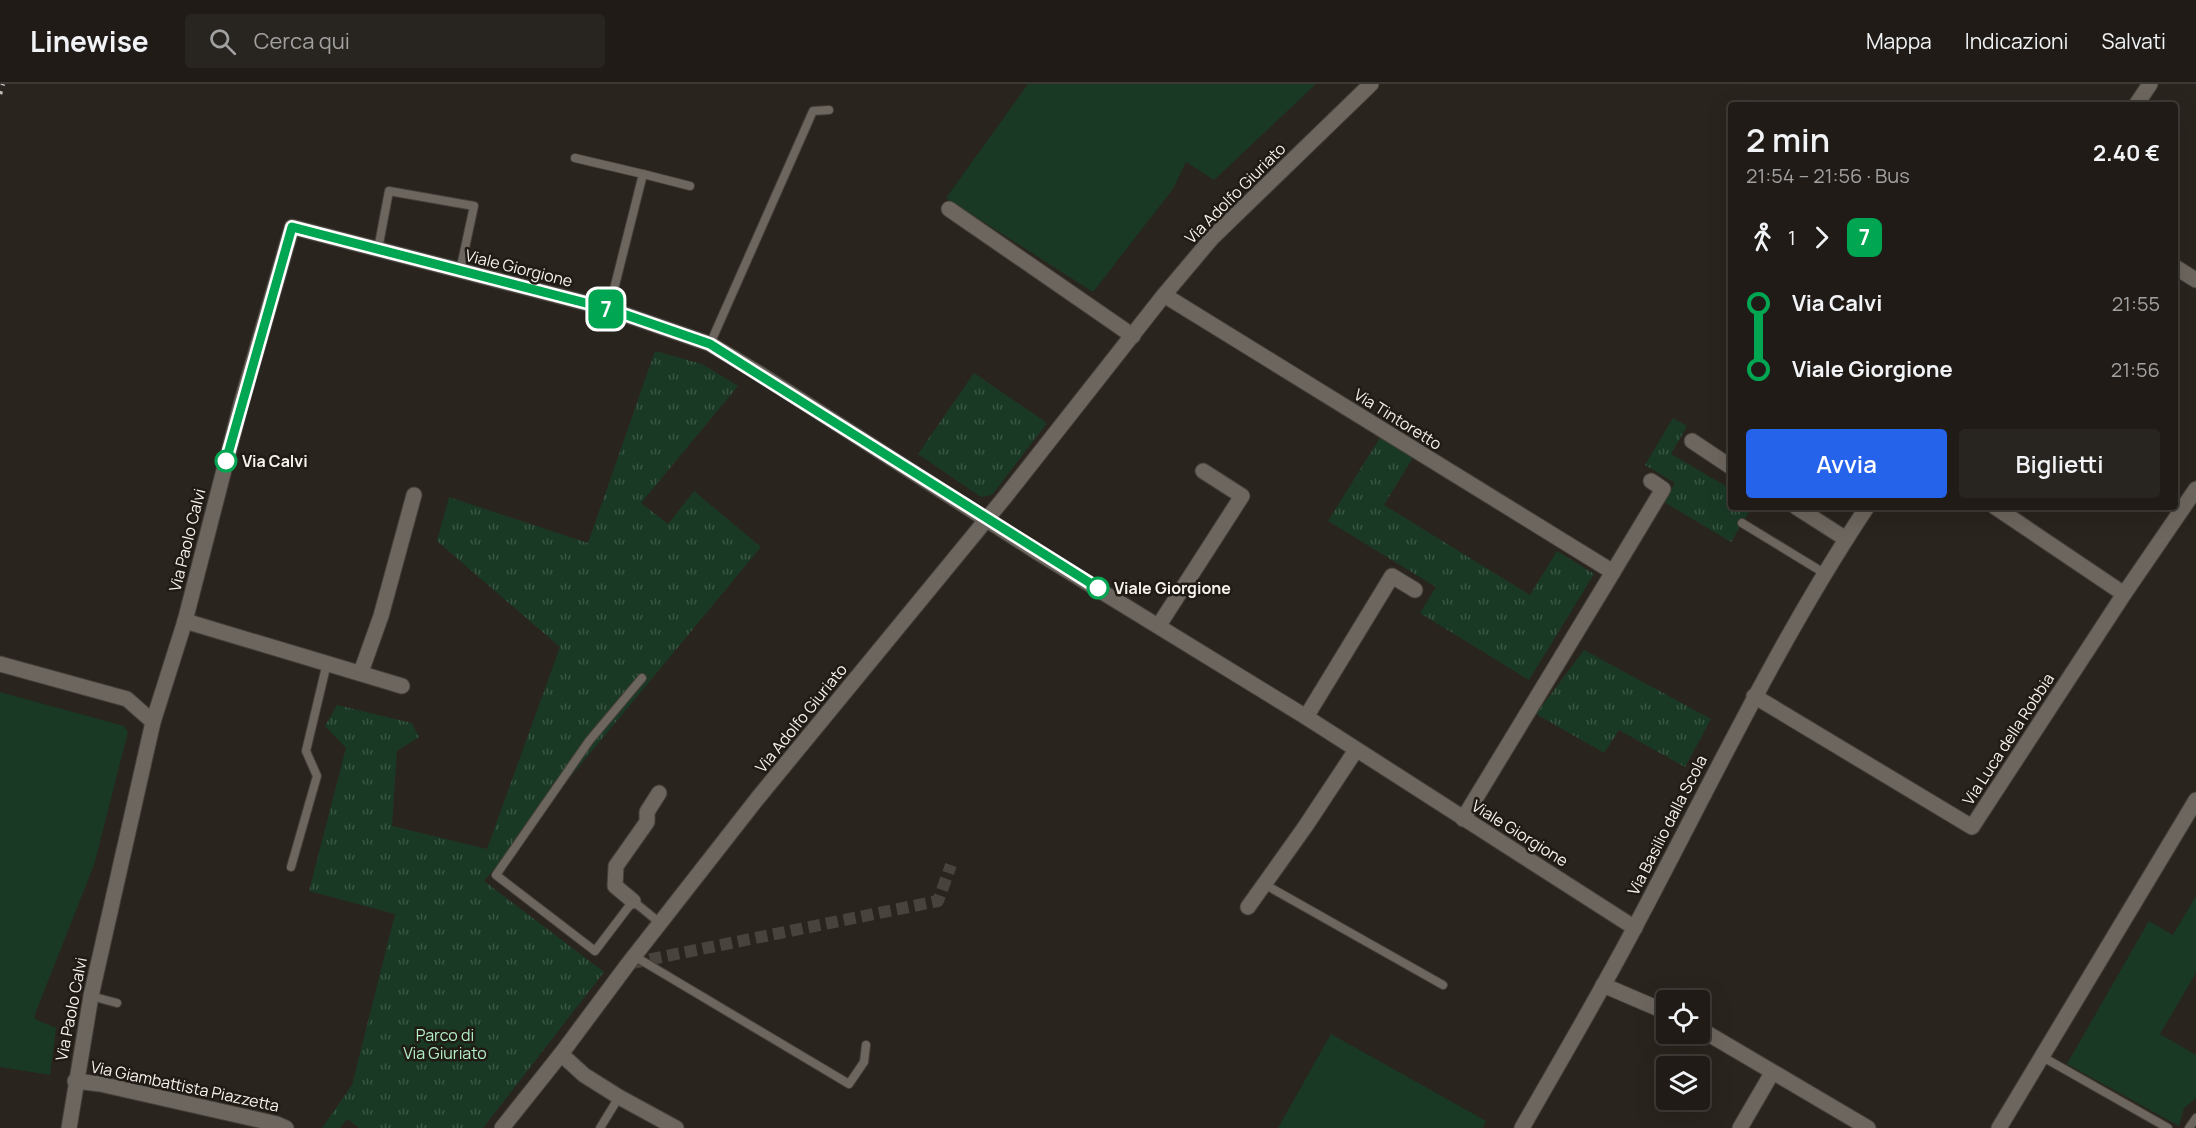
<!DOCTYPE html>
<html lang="it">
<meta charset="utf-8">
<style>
:root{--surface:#201b16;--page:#28241f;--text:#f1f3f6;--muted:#a2a1a1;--line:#3d3935;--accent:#2563eb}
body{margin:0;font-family:Manrope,sans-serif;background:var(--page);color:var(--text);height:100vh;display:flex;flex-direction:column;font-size:22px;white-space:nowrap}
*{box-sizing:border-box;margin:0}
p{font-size:20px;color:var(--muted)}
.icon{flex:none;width:33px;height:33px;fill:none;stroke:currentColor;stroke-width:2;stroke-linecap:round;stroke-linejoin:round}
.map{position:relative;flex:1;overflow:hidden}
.sheet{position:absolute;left:1728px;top:18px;width:450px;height:408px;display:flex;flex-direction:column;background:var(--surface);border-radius:6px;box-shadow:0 6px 24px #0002,0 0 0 2px var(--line)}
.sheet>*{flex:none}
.badge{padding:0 12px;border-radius:9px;font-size:21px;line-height:39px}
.tools{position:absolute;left:1656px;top:906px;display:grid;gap:12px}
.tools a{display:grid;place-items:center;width:54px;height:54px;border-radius:6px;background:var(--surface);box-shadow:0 6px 24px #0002,0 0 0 2px var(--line);font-size:30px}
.map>.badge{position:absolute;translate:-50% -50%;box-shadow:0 0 0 3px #fff}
.legs{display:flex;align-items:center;gap:9px;height:66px;padding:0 18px;font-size:20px}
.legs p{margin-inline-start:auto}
.head{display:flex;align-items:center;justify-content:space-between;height:102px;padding:0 18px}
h1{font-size:33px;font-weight:600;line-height:45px}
.cta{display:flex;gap:12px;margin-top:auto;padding:12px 18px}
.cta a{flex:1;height:69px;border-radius:6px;background:var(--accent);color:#fff;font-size:24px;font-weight:600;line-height:69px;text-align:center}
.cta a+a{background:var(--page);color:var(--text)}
ul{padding:0 18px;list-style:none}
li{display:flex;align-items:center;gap:21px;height:66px;font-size:22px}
li i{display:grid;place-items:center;width:9px;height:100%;margin:0 8px;background:currentColor}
li i::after{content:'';width:15px;height:15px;margin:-8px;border:4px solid;border-radius:50%;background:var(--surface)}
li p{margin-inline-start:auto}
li:first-child i{background:linear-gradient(#0000 50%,currentColor 0)}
li:last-child i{background:linear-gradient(currentColor 50%,#0000 0)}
header{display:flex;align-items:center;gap:36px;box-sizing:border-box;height:84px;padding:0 30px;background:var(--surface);border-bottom:2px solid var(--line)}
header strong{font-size:28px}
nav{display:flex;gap:33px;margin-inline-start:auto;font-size:21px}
.search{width:420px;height:54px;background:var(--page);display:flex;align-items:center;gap:15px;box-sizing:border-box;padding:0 21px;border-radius:6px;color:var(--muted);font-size:22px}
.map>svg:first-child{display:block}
.grass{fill:#193925}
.park{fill:url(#park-tufts)}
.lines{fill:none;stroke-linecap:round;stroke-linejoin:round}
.pedestrian-tunnel{stroke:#49433d;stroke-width:12;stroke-dasharray:12 6;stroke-linecap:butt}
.service-casing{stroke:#443f3b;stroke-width:10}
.minor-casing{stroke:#443f3b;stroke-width:17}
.service{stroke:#6d665e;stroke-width:8}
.minor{stroke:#6d665e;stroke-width:15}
.rail{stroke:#bebab5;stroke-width:4.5;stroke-dasharray:3 6;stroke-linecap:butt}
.line-1-casing{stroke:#fff;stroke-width:14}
.line-1{stroke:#00a651;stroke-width:9}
.stop-1-dot{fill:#fff;stroke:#00a651;stroke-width:3}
.labels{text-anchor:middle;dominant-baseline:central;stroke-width:5;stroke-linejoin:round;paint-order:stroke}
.street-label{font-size:16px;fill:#f6f2ee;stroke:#201b14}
.stop-label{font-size:16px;font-weight:bold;fill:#f6f2ee;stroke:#201b14;text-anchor:start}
.park-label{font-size:16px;fill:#b2f0c6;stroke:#201b14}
</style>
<header>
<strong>Linewise</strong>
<div class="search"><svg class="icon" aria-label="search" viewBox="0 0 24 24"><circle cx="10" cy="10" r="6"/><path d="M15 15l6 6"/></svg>Cerca qui</div>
<nav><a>Mappa</a><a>Indicazioni</a><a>Salvati</a></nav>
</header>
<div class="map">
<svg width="2196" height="1044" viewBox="0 0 2196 1044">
<defs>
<pattern id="park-tufts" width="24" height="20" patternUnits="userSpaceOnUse" patternTransform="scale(1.5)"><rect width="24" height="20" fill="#193925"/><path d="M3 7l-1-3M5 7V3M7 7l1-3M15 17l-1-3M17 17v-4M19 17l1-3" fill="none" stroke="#3b5645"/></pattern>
</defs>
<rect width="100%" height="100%" fill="#2a241e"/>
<g class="grass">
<path d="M1028,0H1316L1214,96L1186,78L1173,105L1093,208L946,114Z"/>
<path d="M0,608L124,642L128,648L94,781L35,930V935L56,944L50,991L0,983Z"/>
<path d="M2196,812V889L2160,950L2196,971V1014L2184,1024L2179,1042L2067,980L2149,837L2173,851Z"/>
<path d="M1331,950L1486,1037L1483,1044H1278Z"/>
</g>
<g class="park">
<path d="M655,267L702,280L738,302L641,419L668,440L694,407L761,463L484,797L604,888L483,1044H359L347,1035L340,1044H322L352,1001L395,830L309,807L346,664L325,642L337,621L412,639L419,653L397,667L392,742L487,765L560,563L437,457L449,413L588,459Z"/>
<path d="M974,289L1047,339L992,411L981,413L918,370Z"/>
<path d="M1673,334L1687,342L1671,370L1731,405V423H1752L1731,458L1664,418L1675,399L1645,381Z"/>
<path d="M1381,352L1414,372L1384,421L1530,511L1557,467L1594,490L1529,596L1420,529L1436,503L1328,437Z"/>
<path d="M1584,566L1711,635L1685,683L1619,646L1604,669L1536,630Z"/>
</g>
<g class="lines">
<path class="pedestrian-tunnel" d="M632,879L938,817L951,781"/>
<g class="service-casing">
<g id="service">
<path d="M575,74L643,90"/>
<path d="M378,165L389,107L474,122L460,187"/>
<path d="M609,225L643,90L690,102"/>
<path d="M710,260L813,27L829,26"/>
<path d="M1742,439L1824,489"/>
<path d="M642,594L589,657L496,791L595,867L633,817L660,839"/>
<path d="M291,783L317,692L306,667L327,579"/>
<path d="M1264,800L1443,901"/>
<path d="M634,872L849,1000L864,978L866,961"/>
<path d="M91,912L117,919"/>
<path d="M2041,972L2168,1044"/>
<path d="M600,1044L619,1013"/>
<path d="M2189,1044L2196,1034"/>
</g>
</g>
<g class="minor-casing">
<g id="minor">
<path d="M2136,21L2150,0"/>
<path d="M949,125L1133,252"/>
<path d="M2175,183L2196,196"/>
<path d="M1164,211L1613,488L1463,735"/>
<path d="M1692,357L1731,383"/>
<path d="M1796,423L1846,455"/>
<path d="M1995,423L2124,510"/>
<path d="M1613,488L1663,405L1651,397"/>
<path d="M185,537L402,602"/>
<path d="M1159,541L1242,412L1203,387"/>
<path d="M0,580L127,615L153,638"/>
<path d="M361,588L381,532L414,411"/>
<path d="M1754,612L1972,743L2124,510L2196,405"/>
<path d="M1306,633L1392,492L1415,506"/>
<path d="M633,817L615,802L616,782L647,738V728L659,709"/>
<path d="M1248,823L1305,743L1356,666"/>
<path d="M1603,901L1666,928"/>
<path d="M1700,945L1868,1044"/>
<path d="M561,970L584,991L619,1013L676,1044"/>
<path d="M75,997L100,1000L277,1040L286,1044"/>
<path d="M69,1044L91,912L153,638L185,537L241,320L292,143L609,225L710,260L760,290L1037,468L1306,633L1635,844"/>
<path d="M502,1044L561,970L628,880L757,715L1005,413L1164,211L1212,154L1371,0"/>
<path d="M1522,1044C1560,977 1600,910 1636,841C1711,700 1778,557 1867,423"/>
<path d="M1740,1044L1772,989"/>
<path d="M1999,1044L2196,716"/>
</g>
</g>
<use href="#service" class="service"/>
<use href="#minor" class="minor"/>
<path class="rail" d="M0,10L3,0"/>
</g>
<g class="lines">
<g class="line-1-casing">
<path id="line-1" d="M226,377L292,143L609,225L710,260L1098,504"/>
</g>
<use href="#line-1" class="line-1"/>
</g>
<g class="stop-1-dot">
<circle cx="226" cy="377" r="10"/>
<circle cx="1098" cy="504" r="10"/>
</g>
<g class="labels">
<g class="street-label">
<text transform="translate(1235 109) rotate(-45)">Via Adolfo Giuriato</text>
<text transform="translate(519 184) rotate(14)">Viale Giorgione</text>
<text transform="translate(1398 335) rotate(32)">Via Tintoretto</text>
<text transform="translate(187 456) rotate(-76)">Via Paolo Calvi</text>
<text transform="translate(801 634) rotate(-51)">Via Adolfo Giuriato</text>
<text transform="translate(2008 655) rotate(-57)">Via Luca della Robbia</text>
<text transform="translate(1667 741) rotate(-63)">Via Basilio dalla Scola</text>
<text transform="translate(1520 749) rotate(32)">Viale Giorgione</text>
<text transform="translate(71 925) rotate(-79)">Via Paolo Calvi</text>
<text transform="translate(185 1002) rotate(12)">Via Giambattista Piazzetta</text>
</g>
<g class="stop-label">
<text x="242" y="377">Via Calvi</text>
<text x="1114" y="504">Viale Giorgione</text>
</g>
<g class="park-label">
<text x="445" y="951">Parco di<tspan x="445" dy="18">Via Giuriato</tspan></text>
</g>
</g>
</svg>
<div class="tools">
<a><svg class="icon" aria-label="locate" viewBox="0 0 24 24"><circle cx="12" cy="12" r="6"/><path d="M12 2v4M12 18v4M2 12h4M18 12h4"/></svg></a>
<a><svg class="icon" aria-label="layers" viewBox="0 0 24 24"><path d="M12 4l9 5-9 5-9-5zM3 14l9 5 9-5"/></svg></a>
</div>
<b class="badge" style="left:606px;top:225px;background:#00a651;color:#fff">7</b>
<section class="sheet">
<div class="head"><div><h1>2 min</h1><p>21:54 – 21:56 · Bus</p></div><b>2.40 €</b></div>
<div class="legs"><svg class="icon" aria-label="walk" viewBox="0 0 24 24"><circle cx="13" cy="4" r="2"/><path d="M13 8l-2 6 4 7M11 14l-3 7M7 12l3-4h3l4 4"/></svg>1<svg class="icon" aria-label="forward" viewBox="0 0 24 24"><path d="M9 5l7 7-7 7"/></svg><b class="badge" style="background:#00a651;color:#fff">7</b></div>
<ul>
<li><i style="color:#00a651"></i><b>Via Calvi</b><p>21:55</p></li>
<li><i style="color:#00a651"></i><b>Viale Giorgione</b><p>21:56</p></li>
</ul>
<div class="cta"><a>Avvia</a><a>Biglietti</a></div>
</section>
</div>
